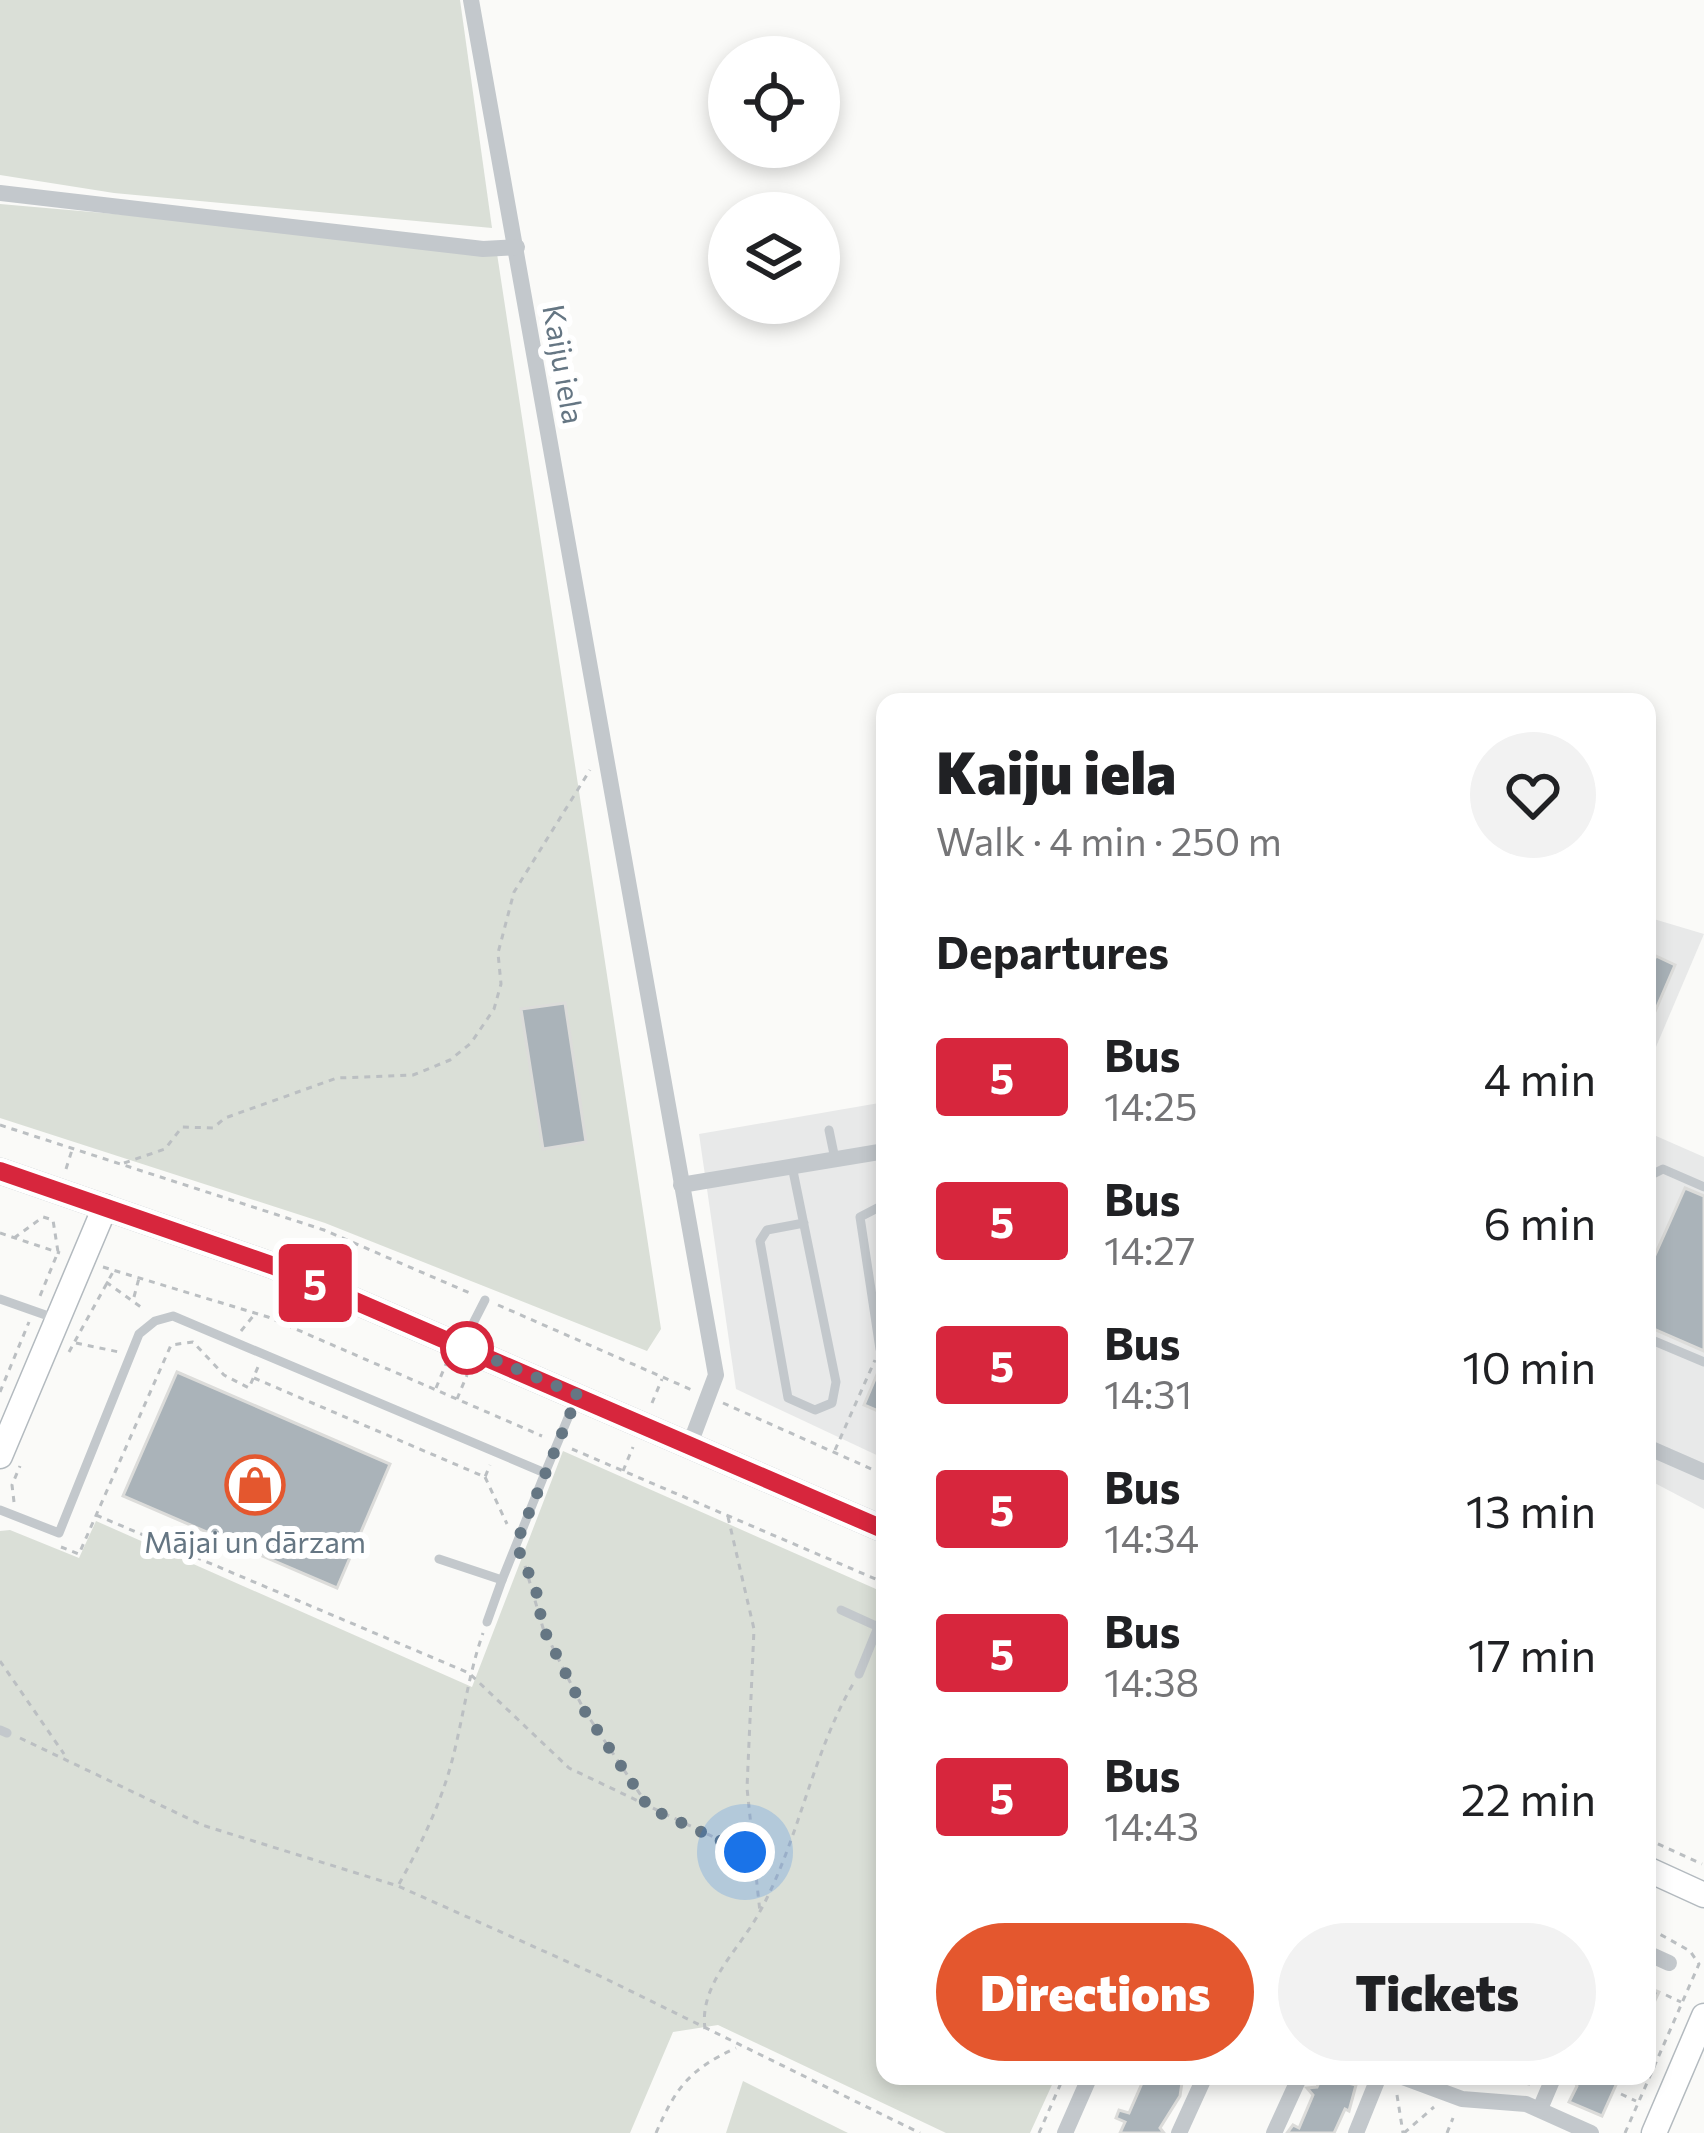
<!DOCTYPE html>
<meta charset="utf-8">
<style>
:root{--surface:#fff;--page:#f2f2f2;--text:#202124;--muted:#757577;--accent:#e4572e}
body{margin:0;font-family:Commissioner,sans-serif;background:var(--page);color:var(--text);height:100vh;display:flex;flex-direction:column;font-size:45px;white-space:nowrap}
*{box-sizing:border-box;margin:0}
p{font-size:39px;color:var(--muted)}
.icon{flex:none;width:66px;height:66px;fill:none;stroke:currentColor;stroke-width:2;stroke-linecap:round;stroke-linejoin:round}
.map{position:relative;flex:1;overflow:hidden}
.drawer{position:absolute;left:876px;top:693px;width:780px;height:1392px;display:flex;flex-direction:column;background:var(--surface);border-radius:24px;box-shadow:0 6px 18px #0003}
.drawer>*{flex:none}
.badge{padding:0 24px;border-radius:9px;font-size:42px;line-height:78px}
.buttons{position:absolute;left:708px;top:36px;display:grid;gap:24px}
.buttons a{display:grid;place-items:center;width:132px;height:132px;border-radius:50%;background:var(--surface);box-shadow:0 6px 18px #0003;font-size:60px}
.you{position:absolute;width:60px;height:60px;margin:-30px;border:9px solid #fff;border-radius:50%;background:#1a73e8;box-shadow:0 0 0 18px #1a73e833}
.map>.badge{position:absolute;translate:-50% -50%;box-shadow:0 0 0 6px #fff}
h2{padding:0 60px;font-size:45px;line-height:108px}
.round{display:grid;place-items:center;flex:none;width:126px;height:126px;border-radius:63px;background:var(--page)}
.overview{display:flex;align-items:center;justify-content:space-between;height:204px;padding:0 60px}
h1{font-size:57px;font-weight:800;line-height:90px}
.action{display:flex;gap:24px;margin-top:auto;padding:24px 60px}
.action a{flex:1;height:138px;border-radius:72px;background:var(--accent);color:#fff;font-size:48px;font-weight:800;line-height:138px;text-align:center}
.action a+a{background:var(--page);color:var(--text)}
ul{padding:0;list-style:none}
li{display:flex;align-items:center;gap:36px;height:144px;padding:0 60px}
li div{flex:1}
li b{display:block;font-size:45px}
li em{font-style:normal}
li .badge{min-width:132px;font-weight:700;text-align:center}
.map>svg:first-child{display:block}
.built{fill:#e8e9e9}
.green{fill:#dadfd7}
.building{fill:#aab3b9;stroke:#dcdcda;stroke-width:3}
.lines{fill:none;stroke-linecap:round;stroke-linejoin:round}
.secondary-casing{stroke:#b3babf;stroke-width:27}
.path{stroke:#bbbfc2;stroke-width:3;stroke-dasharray:6 6;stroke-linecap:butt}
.lane{stroke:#c3c8cc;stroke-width:9}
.street{stroke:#c3c8cc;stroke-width:16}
.secondary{stroke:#fff;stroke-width:24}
.line-casing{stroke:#fff;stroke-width:27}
.line{stroke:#d7263d;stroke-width:18}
.walk{stroke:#657683;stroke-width:12;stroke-dasharray:0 21.6}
.stop-dot{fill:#fff;stroke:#d7263d;stroke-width:6}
.labels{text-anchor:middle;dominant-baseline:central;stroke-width:12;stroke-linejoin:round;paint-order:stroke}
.street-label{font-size:30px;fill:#657683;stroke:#fff}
.poi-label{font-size:30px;fill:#657683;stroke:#fff}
</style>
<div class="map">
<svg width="1704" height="2133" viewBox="0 0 1704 2133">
<rect width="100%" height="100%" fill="#fafaf8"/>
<g class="built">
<path d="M1647,917L1704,934L1647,1068Z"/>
<path d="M885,1102V1459L736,1389L699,1134Z"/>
<path d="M1647,1132L1704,1157V1509L1647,1479Z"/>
</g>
<g class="green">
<path d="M0,0H460L492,228L114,193L0,175Z"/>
<path d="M0,204L496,247L661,1329L647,1351L325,1223L0,1118Z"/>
<path d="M563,1451L885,1593V1812L877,1828L885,1832V2076H1056L1030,2133H946L718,2025L673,2032L630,2133H0V1531L10,1530L79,1558L96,1521L472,1687Z"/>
<path d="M743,2081L848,2133H726Z"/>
</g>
<g class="building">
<path d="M1656,956L1675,965L1653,1016L1647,1013V976Z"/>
<path d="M565,1003L586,1142L543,1149L521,1009Z"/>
<path d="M1685,1188L1704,1196V1351L1647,1326V1273Z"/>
<path d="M881,1365L885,1367V1414L864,1405Z"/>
<path d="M177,1372L390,1464L337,1588L123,1496Z"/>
<path d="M1647,1987L1659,1992L1647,2017Z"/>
<path d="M1134,2076H1183L1180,2096L1160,2128L1164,2133H1120L1125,2122L1116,2118L1119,2110L1129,2113L1143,2081Z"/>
<path d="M1322,2076L1356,2085L1349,2111L1345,2109L1334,2133H1287L1293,2125L1299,2128L1313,2095L1307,2088L1317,2087Z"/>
<path d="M1571,2076H1620L1602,2116L1569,2102L1577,2086Z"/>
</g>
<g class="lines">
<g class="secondary-casing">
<g id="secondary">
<path d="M0,1171L274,1266L885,1530"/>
<path d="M0,1456L105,1207"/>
<path d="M1647,1869L1704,1895"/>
<path d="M1654,2133L1704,2016"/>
</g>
</g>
<g class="path">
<path d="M0,1125L324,1230L472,1294"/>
<path d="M124,1163L165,1149L182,1127L213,1128L225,1118L337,1078L413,1075L450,1060L471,1043L494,1009L501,984L498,953L514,892L590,770"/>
<path d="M66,1169L72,1150"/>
<path d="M0,1233L60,1253"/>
<path d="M14,1238L43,1217L53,1220L58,1252L40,1296"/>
<path d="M103,1267L268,1317L542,1436"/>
<path d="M106,1282L145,1310"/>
<path d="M134,1297L139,1278"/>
<path d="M498,1305L692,1390"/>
<path d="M241,1331L254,1315"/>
<path d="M76,1343L119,1352"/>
<path d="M69,1352L113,1272"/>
<path d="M254,1378L485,1477L490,1465"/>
<path d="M436,1388L446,1364"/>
<path d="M0,1392L29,1322"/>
<path d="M457,1399L467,1375"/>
<path d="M652,1403L662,1379"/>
<path d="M723,1403L885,1475"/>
<path d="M572,1449L885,1583"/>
<path d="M835,1450L875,1360"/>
<path d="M623,1471L633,1447"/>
<path d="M485,1477L507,1524"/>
<path d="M14,1502L12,1485L20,1466"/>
<path d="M96,1515L469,1673L569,1768L745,1852L755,1866L760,1912"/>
<path d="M728,1517L754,1629L747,1788L755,1864"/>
<path d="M61,1547L79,1554L171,1345L193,1342L224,1375L249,1388L258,1367"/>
<path d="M525,1566L543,1628L584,1710L648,1806"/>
<path d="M0,1661L64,1754"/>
<path d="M20,1738L202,1825L398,1886L604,1978L920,2133"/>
<path d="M1647,1839L1702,1864"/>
<path d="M399,1884C422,1843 443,1799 454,1753C464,1712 469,1673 483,1633"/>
<path d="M1666,1995L1681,2002"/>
<path d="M705,2029C699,1985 737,1952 758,1915C799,1842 811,1756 853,1684"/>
<path d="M1490,2078L1530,2084"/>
<path d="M1621,2094L1636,2101"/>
<path d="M1397,2095L1403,2133"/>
<path d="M656,2133C676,2087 690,2069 736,2048"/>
<path d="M1039,2133L1064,2076"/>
<path d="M1404,2133L1434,2107"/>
<path d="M1447,2133L1453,2118"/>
<path d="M1625,2133L1699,1964L1690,1951L1647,1927"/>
</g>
<g class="lane">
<path d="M829,1130L835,1159"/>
<path d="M879,1151L885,1188"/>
<path d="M792,1166L836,1382L832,1403L815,1410L788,1398L760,1241L767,1230L804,1223"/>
<path d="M1647,1177L1663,1169L1704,1187"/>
<path d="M0,1299L54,1318"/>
<path d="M1647,1338L1704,1362"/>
<path d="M462,1345L485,1300"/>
<path d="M880,1349L860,1217L885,1204"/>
<path d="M0,1510L59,1533L139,1334L155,1321L173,1316L545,1473L575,1401"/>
<path d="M439,1559L502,1580L545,1473"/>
<path d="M841,1610L885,1630"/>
<path d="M487,1622L502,1580"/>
<path d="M859,1674L885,1610"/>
<path d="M0,1730L7,1733"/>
</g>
<g class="street">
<path d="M471,0L716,1375L690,1444"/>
<path d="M0,193L483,249L517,247"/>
<path d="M681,1185L885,1151"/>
<path d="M1647,1447L1704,1472"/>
<path d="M1647,1953L1669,1963"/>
<path d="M1400,2076L1462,2099L1526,2104L1591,2133"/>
<path d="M1540,2109L1554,2076"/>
<path d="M1065,2133L1090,2076"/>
<path d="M1179,2133L1205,2076"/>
<path d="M1274,2133L1300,2076"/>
<path d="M1356,2133L1379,2076"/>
</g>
<use href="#secondary" class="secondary"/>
</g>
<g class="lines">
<g class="line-casing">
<path id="line" d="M0,1171L274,1266L885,1530"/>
</g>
<use href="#line" class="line"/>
<path class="walk" d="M467,1348L462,1346L578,1395L516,1544L536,1590L543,1628L584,1710L649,1808L745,1852"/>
</g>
<defs>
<g id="shop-ring" transform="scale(3)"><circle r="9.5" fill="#fff" stroke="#e4572e" stroke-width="1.5"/><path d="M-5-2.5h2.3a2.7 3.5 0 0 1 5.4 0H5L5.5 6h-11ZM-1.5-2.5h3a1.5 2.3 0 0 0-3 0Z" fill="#e4572e"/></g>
</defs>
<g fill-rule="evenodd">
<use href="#shop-ring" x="255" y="1485"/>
</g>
<circle class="stop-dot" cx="467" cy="1348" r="24"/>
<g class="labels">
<g class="street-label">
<text transform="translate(565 364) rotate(80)">Kaiju iela</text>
</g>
<g class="poi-label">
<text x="255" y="1540">Mājai un dārzam</text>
</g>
</g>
</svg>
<div class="buttons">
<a><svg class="icon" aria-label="locate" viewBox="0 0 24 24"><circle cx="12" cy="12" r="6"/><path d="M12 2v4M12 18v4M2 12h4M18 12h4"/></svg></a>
<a><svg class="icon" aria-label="layers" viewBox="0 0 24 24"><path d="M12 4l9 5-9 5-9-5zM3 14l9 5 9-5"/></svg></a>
</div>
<div class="you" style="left:745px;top:1852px"></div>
<b class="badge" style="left:315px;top:1283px;background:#d7263d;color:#fff">5</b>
<section class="drawer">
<div class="overview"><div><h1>Kaiju iela</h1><p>Walk · 4 min · 250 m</p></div><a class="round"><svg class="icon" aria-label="heart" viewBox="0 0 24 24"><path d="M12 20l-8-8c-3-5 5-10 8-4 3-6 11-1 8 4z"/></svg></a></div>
<h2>Departures</h2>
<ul>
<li><span class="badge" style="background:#d7263d;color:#fff">5</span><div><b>Bus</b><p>14:25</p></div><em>4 min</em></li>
<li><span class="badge" style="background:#d7263d;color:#fff">5</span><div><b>Bus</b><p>14:27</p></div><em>6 min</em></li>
<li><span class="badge" style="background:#d7263d;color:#fff">5</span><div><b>Bus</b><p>14:31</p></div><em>10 min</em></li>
<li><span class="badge" style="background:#d7263d;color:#fff">5</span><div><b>Bus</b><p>14:34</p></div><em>13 min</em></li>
<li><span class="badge" style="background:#d7263d;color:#fff">5</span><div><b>Bus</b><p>14:38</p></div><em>17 min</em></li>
<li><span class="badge" style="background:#d7263d;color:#fff">5</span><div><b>Bus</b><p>14:43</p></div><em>22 min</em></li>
</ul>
<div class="action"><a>Directions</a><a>Tickets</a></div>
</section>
</div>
